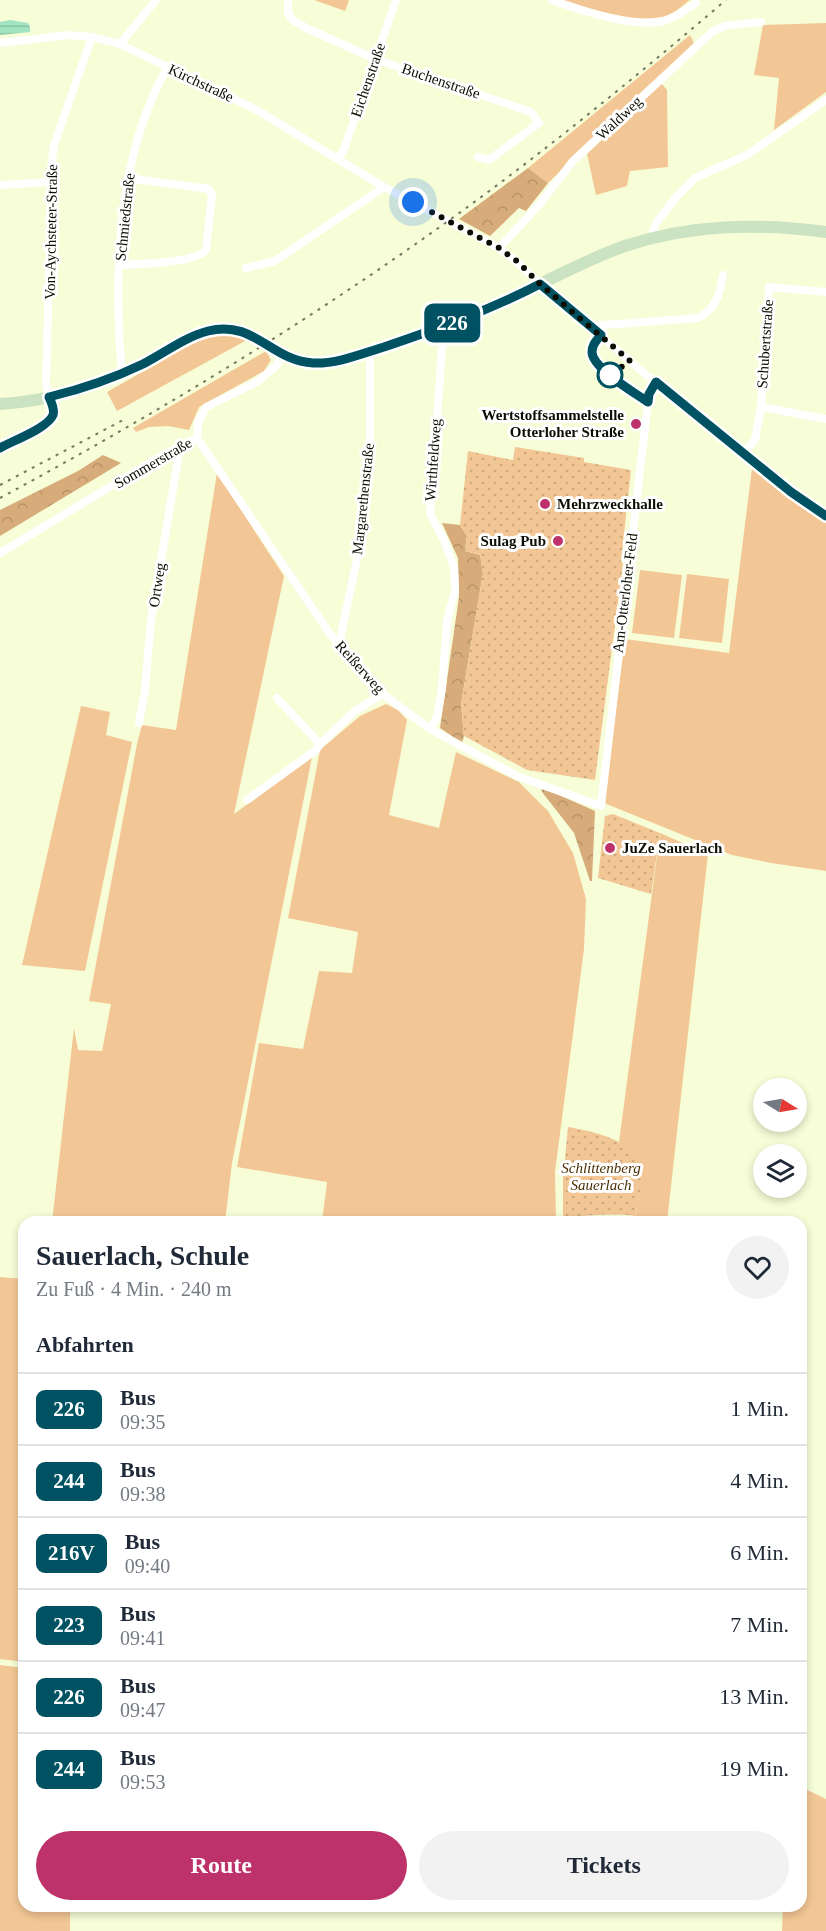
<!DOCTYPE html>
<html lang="de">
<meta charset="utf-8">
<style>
:root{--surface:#fff;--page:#f2f2f3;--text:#1f2937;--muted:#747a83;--line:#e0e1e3;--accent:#bd326a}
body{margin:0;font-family:Georgia,serif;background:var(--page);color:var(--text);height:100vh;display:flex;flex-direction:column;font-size:22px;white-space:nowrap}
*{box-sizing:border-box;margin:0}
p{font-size:20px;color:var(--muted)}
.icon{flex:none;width:33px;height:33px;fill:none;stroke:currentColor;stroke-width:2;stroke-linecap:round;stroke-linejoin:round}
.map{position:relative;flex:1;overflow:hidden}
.details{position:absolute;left:18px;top:1216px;width:789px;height:696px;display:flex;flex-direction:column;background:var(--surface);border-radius:18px;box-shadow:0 3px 9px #0003}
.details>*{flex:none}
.badge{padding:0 12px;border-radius:9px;font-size:21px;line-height:39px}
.needle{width:39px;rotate:101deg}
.fabs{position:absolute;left:753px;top:1078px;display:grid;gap:12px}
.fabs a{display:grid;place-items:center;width:54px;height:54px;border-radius:50%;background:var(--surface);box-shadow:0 3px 9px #0003;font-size:30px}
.you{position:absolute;width:30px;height:30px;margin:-15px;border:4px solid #fff;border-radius:50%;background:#1a73e8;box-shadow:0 0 0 9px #1a73e833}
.map>.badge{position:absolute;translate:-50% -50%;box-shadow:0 0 0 3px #fff}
h2{padding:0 18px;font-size:22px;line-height:54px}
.round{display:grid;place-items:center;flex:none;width:63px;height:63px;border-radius:32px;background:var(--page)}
.head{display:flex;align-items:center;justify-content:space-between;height:102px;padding:0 18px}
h1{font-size:28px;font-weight:700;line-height:45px}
.cta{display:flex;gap:12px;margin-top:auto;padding:12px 18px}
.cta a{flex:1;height:69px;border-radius:36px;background:var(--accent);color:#fff;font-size:24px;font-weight:700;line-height:69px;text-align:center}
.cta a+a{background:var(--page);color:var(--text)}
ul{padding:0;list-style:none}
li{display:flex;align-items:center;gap:18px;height:72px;padding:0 18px;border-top:2px solid var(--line)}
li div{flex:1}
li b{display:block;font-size:22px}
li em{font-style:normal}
li .badge{min-width:66px;font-weight:700;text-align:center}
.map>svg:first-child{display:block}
.grass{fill:#f3c795}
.forest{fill:url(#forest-crowns)}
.park{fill:url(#park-dots)}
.water{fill:url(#water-rules)}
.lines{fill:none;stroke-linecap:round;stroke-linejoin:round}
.minor{stroke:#fff;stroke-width:8}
.secondary{stroke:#cce3c3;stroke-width:12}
.rail{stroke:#747961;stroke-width:2;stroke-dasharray:3 6;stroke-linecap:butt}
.line-casing{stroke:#fff;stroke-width:14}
.line{stroke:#005262;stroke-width:9}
.walk{stroke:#0c0e03;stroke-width:6;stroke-dasharray:0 10.8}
.stop-dot{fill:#fff;stroke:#005262;stroke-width:3}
.poi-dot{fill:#bd326a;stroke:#fff;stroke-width:2}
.labels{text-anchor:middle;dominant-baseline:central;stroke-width:6;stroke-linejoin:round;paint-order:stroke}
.street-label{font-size:15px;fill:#0c0e03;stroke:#fff}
.poi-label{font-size:15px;font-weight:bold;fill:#0c0e03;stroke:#fff;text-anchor:end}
.park-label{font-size:15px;font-style:italic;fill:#4b2e04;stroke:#fff}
</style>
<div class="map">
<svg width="826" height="1931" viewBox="0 0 826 1931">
<defs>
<pattern id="forest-crowns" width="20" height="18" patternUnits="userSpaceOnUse" patternTransform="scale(1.5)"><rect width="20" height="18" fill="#d7ac7a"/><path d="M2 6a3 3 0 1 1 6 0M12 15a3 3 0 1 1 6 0" fill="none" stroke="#b79368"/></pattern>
<pattern id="park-dots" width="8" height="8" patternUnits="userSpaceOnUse" patternTransform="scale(1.5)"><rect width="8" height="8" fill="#f3c795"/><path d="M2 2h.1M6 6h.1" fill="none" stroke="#cfaa7f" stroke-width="1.8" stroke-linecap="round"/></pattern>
<pattern id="water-rules" width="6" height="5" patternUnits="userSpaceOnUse" patternTransform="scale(1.5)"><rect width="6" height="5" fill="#a2e4c1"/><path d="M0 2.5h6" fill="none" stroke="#8ac2a4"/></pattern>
</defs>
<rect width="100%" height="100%" fill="#f6fdd7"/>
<g class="grass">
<path d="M314,0H349L345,11Z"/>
<path d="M562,0H690C683,5 675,13 667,16C643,26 586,9 562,0Z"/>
<path d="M826,23V92L774,130L779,78L754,75L763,25Z"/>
<path d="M690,35L694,43L548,183L528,168Z"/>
<path d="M661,83L667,90L668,167L630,171L627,186L596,195L587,154Z"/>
<path d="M227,334L247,340L117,411L107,392L195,342L204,338Z"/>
<path d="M266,351L271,360L264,371L199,407L189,430L168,426L149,427L136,432L133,428Z"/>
<path d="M752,468L778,489L826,521V871L771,863L732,855L604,803L625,639L729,653Z"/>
<path d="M217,473L284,576L234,814L312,757L232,1163L225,1222H52L74,1028L78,1050L102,1051L111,1004L89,1001L137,744L142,725L176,730Z"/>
<path d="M640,570L682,575L674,638L632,633Z"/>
<path d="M687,574L729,579L722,643L679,638Z"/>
<path d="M386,704L398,710L407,720L389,815L439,828L456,752L519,782L548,811L573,853L586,899L584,949L555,1172L556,1222H322L327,1182L237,1167L259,1043L303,1049L319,971L352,973L358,932L288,918L320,750L360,716Z"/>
<path d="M81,706L110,712L106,735L132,742L85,971L22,965Z"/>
<path d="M660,833L708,854L667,1222H649L635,1216L640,1192L631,1152L619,1142Z"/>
<path d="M0,1277L24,1279V1662L0,1659Z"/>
<path d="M0,1665L24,1668V1906L70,1907V1931H0Z"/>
<path d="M801,1787L826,1799V1931H782L783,1907L801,1906Z"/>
</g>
<g class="forest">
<path d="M528,168L548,183L526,211L519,208L490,236L459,219Z"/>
<path d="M103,455L121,463L0,536V510L78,471Z"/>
<path d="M442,523L460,525L467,536L465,551L480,555L483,573L461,704L464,736L462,743L440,728L459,597L458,558Z"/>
<path d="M541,787L595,811L592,881H590L574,833L542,792Z"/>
</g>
<g class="park">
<path d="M515,447L584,458V462L631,470L621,562L623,563L595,780L527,770L464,736L461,704L483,573L480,555L465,551L467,536L460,525L468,451L513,460Z"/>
<path d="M613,814L660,833L651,894L598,878L605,816Z"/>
<path d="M568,1127C591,1131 626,1138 639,1160C646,1173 638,1202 635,1216C612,1212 587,1217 563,1216V1178Z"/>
</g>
<path class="water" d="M10,20L28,23L30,27V32L0,35V22Z"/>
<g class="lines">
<g class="minor">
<path d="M288,0V13L293,20L306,28L375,59L531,112L539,123L489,160L478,157"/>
<path d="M552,0C580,10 632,28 663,21C675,18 686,10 696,3"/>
<path d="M0,43L68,35L92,37L120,44L255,109L384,187L499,248L517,262L540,284C633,363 725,446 826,516"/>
<path d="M120,44L156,0"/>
<path d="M338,159L343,152L396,0"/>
<path d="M0,185L51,182"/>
<path d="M653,238V231L656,223L677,196L695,178L747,155L826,100"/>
<path d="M499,248L539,205L573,161L713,31L725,26L761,22"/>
<path d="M120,265C138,264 197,263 206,250L212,195L209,189L128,178"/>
<path d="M246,268L275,261L384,187"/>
<path d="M590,326L698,318C716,309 720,294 723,275"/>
<path d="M122,374C113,275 117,156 167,68"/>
<path d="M49,397L46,385L52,161L54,145L92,37"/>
<path d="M761,407L826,419"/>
<path d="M197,438L330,634L383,694L430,729L517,776L601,806L649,394L656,382"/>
<path d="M197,438L198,423L206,407L257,382L276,366L283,355"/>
<path d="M743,454L755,440L761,407L769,287L826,292"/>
<path d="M0,553L163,455L197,438"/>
<path d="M339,645L361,539L370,466V359L368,352"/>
<path d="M277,698L320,744"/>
<path d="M139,723L145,690L151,620L180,447"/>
<path d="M430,729L437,717L442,689L447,622L455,590L454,568L444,540L430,514L443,336L440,328"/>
<path d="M247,800L316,750L320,744L355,711L383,694"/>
</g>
<path class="secondary" d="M0,404C49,401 99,386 143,364C164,353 184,338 207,331C244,321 254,341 282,355C300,363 319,364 339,360C360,356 380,348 400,341C440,328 480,314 518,295C553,278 588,259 625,246C691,224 757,223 826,232"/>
<g class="rail">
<path d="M0,485L125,419"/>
<path d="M0,498C173,405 342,301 500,183C577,125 652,63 726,0"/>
</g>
</g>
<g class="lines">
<g class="line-casing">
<path id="line" d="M0,448C12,441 48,428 53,415C55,409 51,402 49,397C82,389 112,379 143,364C164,353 185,337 208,331C254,319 271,361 313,363C337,364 361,354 384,347C437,329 490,310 540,284L601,335C597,340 592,344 592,352C592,368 635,393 648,402L649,394L656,382L791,492L826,516"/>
</g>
<use href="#line" class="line"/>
<path class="walk" d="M413,202L499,248L518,262L540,284L630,361L610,375"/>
</g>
<circle class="stop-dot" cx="610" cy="375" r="12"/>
<g class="poi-dot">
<circle cx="636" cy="424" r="6"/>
<circle cx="545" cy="504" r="6"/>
<circle cx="558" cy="541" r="6"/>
<circle cx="610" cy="848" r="6"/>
</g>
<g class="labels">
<g class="street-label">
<text transform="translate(368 80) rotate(-71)">Eichenstraße</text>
<text transform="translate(441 81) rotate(19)">Buchenstraße</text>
<text transform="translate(201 83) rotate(25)">Kirchstraße</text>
<text transform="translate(619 118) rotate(-43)">Waldweg</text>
<text transform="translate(125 217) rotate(-84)">Schmiedstraße</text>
<text transform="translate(51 232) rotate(-89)">Von-Aychsteter-Straße</text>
<text transform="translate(765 344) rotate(-86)">Schubertstraße</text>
<text transform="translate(433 460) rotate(-86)">Wirthfeldweg</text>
<text transform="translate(153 463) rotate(-30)">Sommerstraße</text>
<text transform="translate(363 499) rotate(-84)">Margarethenstraße</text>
<text transform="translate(157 585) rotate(-81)">Ortweg</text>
<text transform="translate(625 593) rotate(-83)">Am-Otterloher-Feld</text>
<text transform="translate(360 667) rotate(48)">Reißerweg</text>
</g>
<g class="poi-label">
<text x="624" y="415">Wertstoffsammelstelle<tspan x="624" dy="17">Otterloher Straße</tspan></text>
<text x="557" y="504" text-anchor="start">Mehrzweckhalle</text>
<text x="546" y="541">Sulag Pub</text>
<text x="622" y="848" text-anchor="start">JuZe Sauerlach</text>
</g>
<g class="park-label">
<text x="601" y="1168">Schlittenberg<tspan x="601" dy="17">Sauerlach</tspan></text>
</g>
</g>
</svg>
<div class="fabs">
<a><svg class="needle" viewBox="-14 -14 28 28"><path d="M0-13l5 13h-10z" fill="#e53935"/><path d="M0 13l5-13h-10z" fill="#747a83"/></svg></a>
<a><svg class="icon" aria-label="layers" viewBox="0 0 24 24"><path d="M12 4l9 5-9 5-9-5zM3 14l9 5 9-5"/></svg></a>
</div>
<div class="you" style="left:413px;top:202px"></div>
<b class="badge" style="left:452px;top:323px;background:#005262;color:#fff">226</b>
<section class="details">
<div class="head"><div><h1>Sauerlach, Schule</h1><p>Zu Fuß · 4 Min. · 240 m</p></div><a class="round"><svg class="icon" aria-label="heart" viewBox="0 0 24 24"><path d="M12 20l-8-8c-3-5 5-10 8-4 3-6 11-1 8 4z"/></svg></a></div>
<h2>Abfahrten</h2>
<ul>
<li><span class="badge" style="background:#005262;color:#fff">226</span><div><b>Bus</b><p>09:35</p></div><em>1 Min.</em></li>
<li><span class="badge" style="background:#005262;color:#fff">244</span><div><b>Bus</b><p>09:38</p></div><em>4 Min.</em></li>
<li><span class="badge" style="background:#005262;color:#fff">216V</span><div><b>Bus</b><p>09:40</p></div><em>6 Min.</em></li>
<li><span class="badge" style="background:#005262;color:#fff">223</span><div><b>Bus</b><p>09:41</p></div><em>7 Min.</em></li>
<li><span class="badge" style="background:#005262;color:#fff">226</span><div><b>Bus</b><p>09:47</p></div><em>13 Min.</em></li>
<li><span class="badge" style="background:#005262;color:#fff">244</span><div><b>Bus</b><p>09:53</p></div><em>19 Min.</em></li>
</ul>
<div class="cta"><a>Route</a><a>Tickets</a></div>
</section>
</div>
